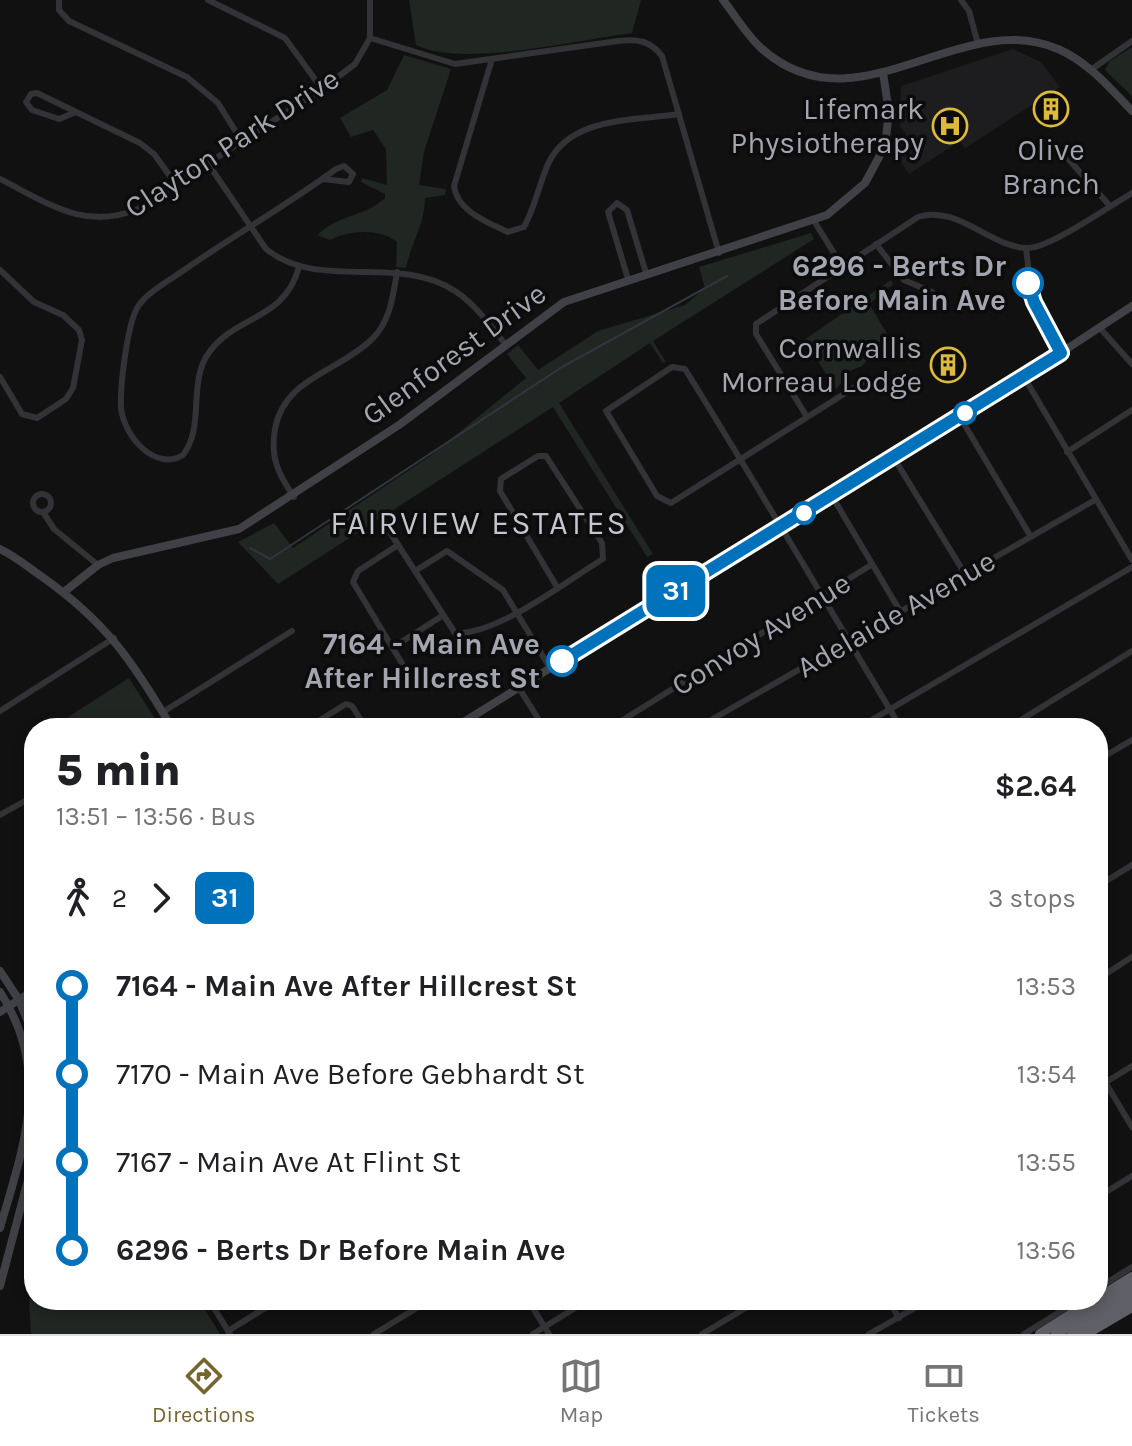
<!DOCTYPE html>
<meta charset="utf-8">
<style>
:root{--surface:#fff;--page:#f6f6f6;--text:#202124;--muted:#757577;--line:#e0e0e0;--accent:#75662f}
body{margin:0;font-family:Karla,sans-serif;background:var(--page);color:var(--text);height:100vh;display:flex;flex-direction:column;font-size:30px;white-space:nowrap}
*{box-sizing:border-box;margin:0}
p{font-size:26px;color:var(--muted)}
.icon{flex:none;width:44px;height:44px;fill:none;stroke:currentColor;stroke-width:2;stroke-linecap:round;stroke-linejoin:round}
.map{position:relative;flex:1;overflow:hidden}
.side{position:absolute;left:24px;top:718px;width:1084px;height:592px;display:flex;flex-direction:column;background:var(--surface);border-radius:32px;box-shadow:0 4px 12px #0003}
.side>*{flex:none}
.badge{padding:0 16px;border-radius:12px;font-size:28px;line-height:52px}
.map>.badge{position:absolute;translate:-50% -50%;box-shadow:0 0 0 4px #fff}
.legs{display:flex;align-items:center;gap:12px;height:88px;padding:0 32px;font-size:26px}
.legs p{margin-inline-start:auto}
.head{display:flex;align-items:center;justify-content:space-between;height:136px;padding:0 32px}
h1{font-size:44px;font-weight:800;line-height:60px}
ul{padding:0 32px;list-style:none}
li{display:flex;align-items:center;gap:28px;height:88px;font-size:30px}
li i{display:grid;place-items:center;width:12px;height:100%;margin:0 10px;background:currentColor}
li i::after{content:'';width:20px;height:20px;margin:-10px;border:6px solid;border-radius:50%;background:var(--surface)}
li p{margin-inline-start:auto}
li:first-child i{background:linear-gradient(#0000 50%,currentColor 0)}
li:last-child i{background:linear-gradient(currentColor 50%,#0000 0)}
.tabs{display:flex;justify-content:space-around;align-items:center;height:112px;border-top:2px solid var(--line);background:var(--surface);font-size:22px;color:var(--muted)}
.tabs a{display:grid;justify-items:center;gap:4px}
.tabs .active{color:var(--accent)}
.map>svg:first-child{display:block}
.built{fill:#1d1d1f}
.green{fill:#202621}
.lines{fill:none;stroke-linecap:round;stroke-linejoin:round}
.stream{stroke:#30363d;stroke-width:2}
.street{stroke:#323237;stroke-width:6}
.secondary{stroke:#404146;stroke-width:8}
.highway{stroke:#5f6067;stroke-width:10}
.line-1-casing{stroke:#fff;stroke-width:18}
.line-1{stroke:#0072bc;stroke-width:12}
.stop-1-dot{fill:#fff;stroke:#0072bc;stroke-width:4}
.labels{text-anchor:middle;dominant-baseline:central;stroke-width:7;stroke-linejoin:round;paint-order:stroke}
.poi-label{font-size:30px;fill:#a3a6b1;stroke:#0c0c0d;text-anchor:end}
.street-label{font-size:30px;fill:#a3a6b1;stroke:#0c0c0d}
.stop-label{font-size:30px;font-weight:bold;fill:#a3a6b1;stroke:#0c0c0d;text-anchor:end}
.neighbourhood-label{font-size:32px;letter-spacing:2px;fill:#c4c5ce;stroke:#0c0c0d}
</style>
<div class="map">
<svg width="1132" height="1334" viewBox="0 0 1132 1334">
<rect width="100%" height="100%" fill="#111112"/>
<path class="built" d="M1013,49L1041,62L1060,87L965,148L960,141L909,174L892,148L907,136L900,126L901,86Z"/>
<g class="green">
<path d="M409,0H641L632,33C577,40 462,68 416,45Z"/>
<path d="M1132,47V96L1105,70L1110,61Z"/>
<path d="M404,55L451,69L424,152L419,185L446,189L445,195L425,198C425,224 411,243 406,268L396,267L397,242C379,228 349,230 330,240L317,235C341,213 365,217 385,198V194L361,182L362,178L387,185L386,149L373,130L351,137L340,118L387,90Z"/>
<path d="M811,233L814,239L653,341L666,362L663,363L650,343L559,403L653,554L647,557L553,407L278,584L238,542L274,523L293,548L430,456L526,378L507,354L518,345L538,370L598,331L685,305L705,288L699,267Z"/>
<path d="M891,280L893,284L869,304L888,335L862,366L852,370L836,389L804,340Z"/>
<path d="M129,678L161,728H51Z"/>
<path d="M34,1280V1300H199L220,1334H31L29,1302Z"/>
</g>
<g class="lines">
<path class="stream" d="M250,548L270,559L562,367L727,276"/>
<g class="street">
<path d="M59,0V10L69,21L187,77L218,103L241,140"/>
<path d="M208,0L285,38L322,89"/>
<path d="M961,0L969,11L978,44"/>
<path d="M370,38L455,64L618,41C637,39 650,40 662,56L719,253"/>
<path d="M492,59L454,186C457,211 487,222 508,232L524,227C535,207 539,185 548,164C570,116 634,121 679,114"/>
<path d="M1092,69L1132,41"/>
<path d="M76,112L59,119L32,110L26,102L31,94L37,93L140,143L154,154L175,183"/>
<path d="M1040,145L1062,152L1110,206"/>
<path d="M207,162L266,249C320,292 397,253 455,291C475,304 490,325 505,344"/>
<path d="M0,179C48,203 84,231 138,209L322,89L355,64L370,38V0"/>
<path d="M814,221L842,266"/>
<path d="M876,244L904,280L932,292"/>
<path d="M1026,248L1032,299L1061,353"/>
<path d="M299,267C284,322 235,314 208,354C188,382 205,427 183,455C155,472 124,436 121,408C120,388 127,321 139,305C150,290 172,279 187,268C236,234 289,204 336,169L344,166L353,174L349,182L322,179"/>
<path d="M0,270L34,302L63,315L79,330L82,340L73,388L66,399L37,418L22,414L0,377"/>
<path d="M628,279L608,212L617,203L627,210L646,273"/>
<path d="M1099,327L1132,364"/>
<path d="M1024,377L1132,560"/>
<path d="M863,382L671,503L657,496L606,411L672,367L685,369C759,488 829,608 901,728"/>
<path d="M807,417L756,334V324L918,217C958,204 992,249 1029,248C1051,247 1110,206 1132,193"/>
<path d="M960,417L1031,537"/>
<path d="M1067,452L1132,410"/>
<path d="M892,455L965,574"/>
<circle cx="42" cy="503" r="9"/>
<path d="M832,496L900,611"/>
<path d="M294,497C278,474 270,457 275,429C284,378 338,372 371,340C390,323 393,296 397,272"/>
<path d="M43,512L54,529L98,565"/>
<path d="M384,523L455,633C498,635 566,581 603,559L602,543L546,456H538L501,479L500,491L557,587"/>
<path d="M398,545L358,571L353,582L409,675"/>
<path d="M415,571L447,551L503,590L550,668"/>
<path d="M395,646L442,616"/>
<path d="M519,688L544,728"/>
<path d="M0,711L114,638"/>
<path d="M163,712L292,631"/>
<path d="M307,728L346,704L352,706L366,728"/>
<path d="M610,728L871,565"/>
<path d="M697,728L1095,500"/>
<path d="M858,728L1132,567"/>
<path d="M1008,728L1132,651"/>
<path d="M1098,760L1132,740"/>
<path d="M0,815L34,796"/>
<path d="M1098,886L1132,865"/>
<path d="M1098,979L1132,957"/>
<path d="M1098,1070L1132,1127"/>
<path d="M1098,1087L1132,1066"/>
<path d="M1098,1197L1132,1176"/>
<path d="M1098,1288L1132,1267"/>
<path d="M209,1300L230,1334"/>
<path d="M528,1300L549,1334"/>
<path d="M888,1300L899,1318"/>
<path d="M228,1331L278,1300"/>
<path d="M374,1334L430,1300"/>
<path d="M533,1334L588,1300"/>
<path d="M702,1334L759,1300"/>
<path d="M869,1334L929,1300"/>
<path d="M1024,1334L1079,1300"/>
</g>
<g class="secondary">
<path d="M723,0C735,15 746,34 761,48C857,134 959,6 1058,49C1088,62 1109,87 1132,111"/>
<path d="M0,549C15,556 28,567 41,576C106,622 132,660 172,728"/>
<path d="M64,592L98,565L113,558L239,529L399,425L564,302L827,215L865,183L885,146L889,112L883,73"/>
<path d="M454,728L892,455L1024,377L1132,306"/>
<path d="M0,971L19,1000L34,1037"/>
<path d="M0,992C52,1072 24,1145 0,1228"/>
<path d="M0,1012L34,990"/>
<path d="M0,1286L34,1157"/>
</g>
<g class="highway">
<path d="M1098,1298L1132,1277"/>
<path d="M1040,1334L1094,1300"/>
<path d="M1056,1334L1132,1288"/>
<path d="M1072,1334L1132,1297"/>
<path d="M1086,1334L1132,1307"/>
</g>
</g>
<g class="lines">
<g class="line-1-casing">
<path id="line-1" d="M562,661L1061,353L1034,302L1028,283"/>
</g>
<use href="#line-1" class="line-1"/>
</g>
<defs>
<g id="building-ring" transform="scale(1.8)"><circle r="9.5" fill="#0c0c0d" stroke="#deba3c" stroke-width="1.5"/><path d="M-4-6H4V6H1V3H-1V6H-4ZM-2.5-4.3h1.7v1.8h-1.7ZM.8-4.3h1.7v1.8H.8ZM-2.5-1h1.7V.8h-1.7ZM.8-1h1.7V.8H.8Z" fill="#deba3c"/></g>
<g id="hospital-ring" transform="scale(1.8)"><circle r="9.5" fill="#0c0c0d" stroke="#deba3c" stroke-width="1.5"/><path d="M-5-5h3v3.5h4V-5h3V5h-3V1.5h-4V5h-3Z" fill="#deba3c"/></g>
</defs>
<g fill-rule="evenodd">
<use href="#building-ring" x="1051" y="109"/>
<use href="#hospital-ring" x="950" y="126"/>
<use href="#building-ring" x="948" y="365"/>
</g>
<g class="stop-1-dot">
<circle cx="1028" cy="283" r="14"/>
<circle cx="965" cy="413" r="10"/>
<circle cx="804" cy="513" r="10"/>
<circle cx="562" cy="661" r="14"/>
</g>
<g class="labels">
<g class="poi-label">
<text x="924" y="109">Lifemark<tspan x="924" dy="34">Physiotherapy</tspan></text>
<text x="1051" y="150" text-anchor="middle">Olive<tspan x="1051" dy="34">Branch</tspan></text>
<text x="922" y="348">Cornwallis<tspan x="922" dy="34">Morreau Lodge</tspan></text>
</g>
<g class="street-label">
<text transform="translate(232 143) rotate(-33)">Clayton Park Drive</text>
<text transform="translate(454 354) rotate(-36)">Glenforest Drive</text>
<text transform="translate(896 614) rotate(-30)">Adelaide Avenue</text>
<text transform="translate(761 634) rotate(-32)">Convoy Avenue</text>
</g>
<g class="stop-label">
<text x="1006" y="266">6296 - Berts Dr<tspan x="1006" dy="34">Before Main Ave</tspan></text>
<text x="540" y="644">7164 - Main Ave<tspan x="540" dy="34">After Hillcrest St</tspan></text>
</g>
<g class="neighbourhood-label">
<text x="479" y="523">FAIRVIEW ESTATES</text>
</g>
</g>
</svg>
<b class="badge" style="left:676px;top:591px;background:#0072bc;color:#fff">31</b>
<section class="side">
<div class="head"><div><h1>5 min</h1><p>13:51 – 13:56 · Bus</p></div><b>$2.64</b></div>
<div class="legs"><svg class="icon" aria-label="walk" viewBox="0 0 24 24"><circle cx="13" cy="4" r="2"/><path d="M13 8l-2 6 4 7M11 14l-3 7M7 12l3-4h3l4 4"/></svg>2<svg class="icon" aria-label="forward" viewBox="0 0 24 24"><path d="M9 5l7 7-7 7"/></svg><b class="badge" style="background:#0072bc;color:#fff">31</b><p>3 stops</p></div>
<ul>
<li><i style="color:#0072bc"></i><b>7164 - Main Ave After Hillcrest St</b><p>13:53</p></li>
<li><i style="color:#0072bc"></i><span>7170 - Main Ave Before Gebhardt St</span><p>13:54</p></li>
<li><i style="color:#0072bc"></i><span>7167 - Main Ave At Flint St</span><p>13:55</p></li>
<li><i style="color:#0072bc"></i><b>6296 - Berts Dr Before Main Ave</b><p>13:56</p></li>
</ul>
</section>
</div>
<nav class="tabs">
<a class="active"><svg class="icon" aria-label="directions" viewBox="0 0 24 24"><path d="M12 3l9 9-9 9-9-9zM9 14v-3h6M13 9l2 2-2 2"/></svg>Directions</a>
<a><svg class="icon" aria-label="map" viewBox="0 0 24 24"><path d="M3 6l6-2 6 2 6-2v14l-6 2-6-2-6 2zM9 4v14M15 6v14"/></svg>Map</a>
<a><svg class="icon" aria-label="tickets" viewBox="0 0 24 24"><path d="M3 7h18v10H3zM15 7v10"/></svg>Tickets</a>
</nav>
